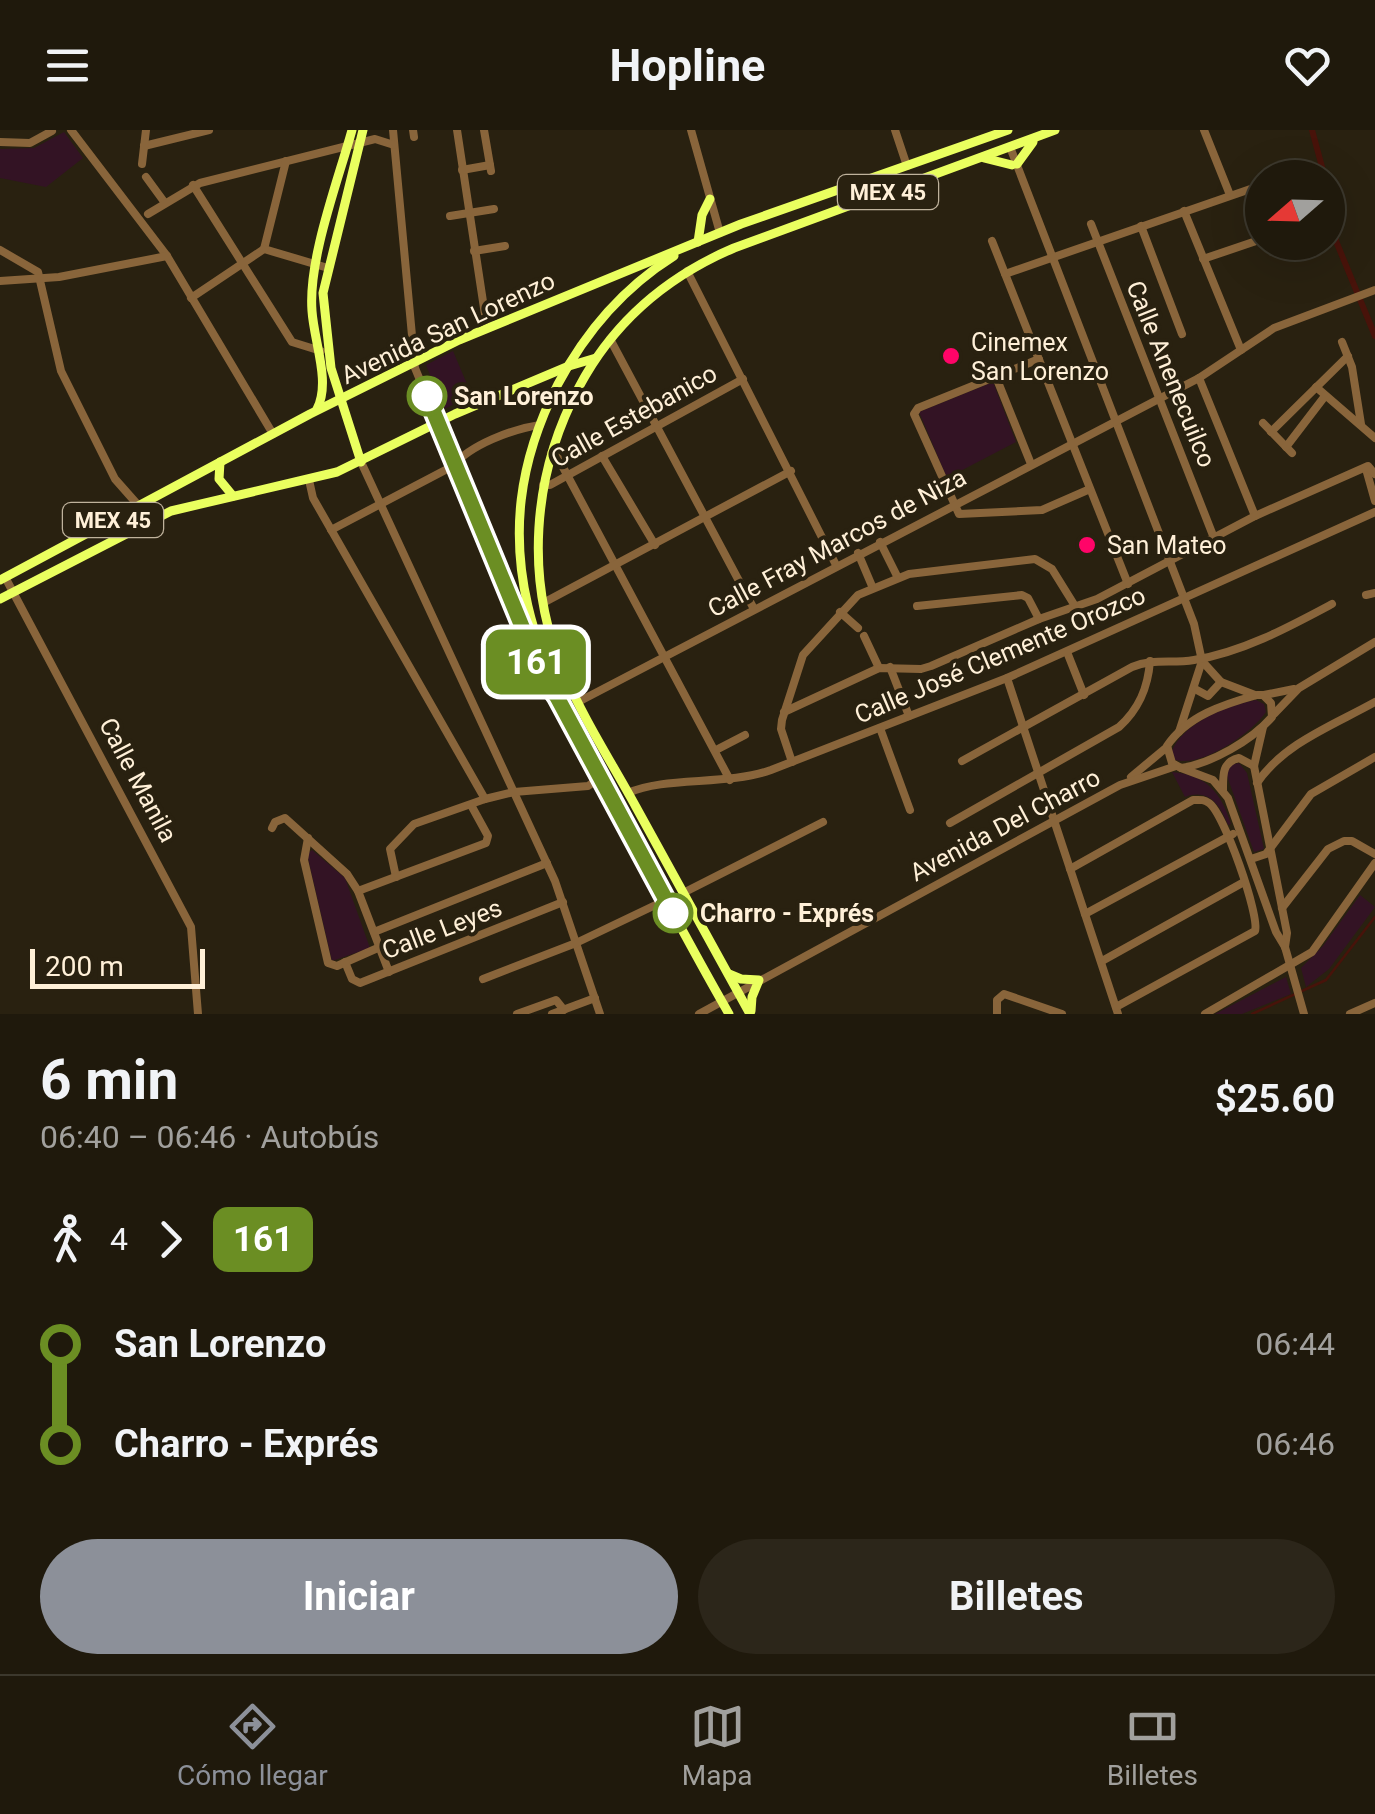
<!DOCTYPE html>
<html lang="es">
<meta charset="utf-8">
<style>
:root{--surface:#1f190c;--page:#2c261a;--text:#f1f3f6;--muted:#a1a09d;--line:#3c382d;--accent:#8c9099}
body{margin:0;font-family:Roboto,sans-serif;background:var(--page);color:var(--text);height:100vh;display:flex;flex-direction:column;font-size:38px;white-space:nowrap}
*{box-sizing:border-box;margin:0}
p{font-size:32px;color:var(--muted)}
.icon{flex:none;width:55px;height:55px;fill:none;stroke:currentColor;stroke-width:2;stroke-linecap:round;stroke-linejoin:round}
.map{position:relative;height:884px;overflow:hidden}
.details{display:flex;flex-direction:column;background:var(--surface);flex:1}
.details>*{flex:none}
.badge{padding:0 20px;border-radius:15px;font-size:35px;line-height:65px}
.needle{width:65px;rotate:250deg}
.tools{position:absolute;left:1245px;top:30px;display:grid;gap:20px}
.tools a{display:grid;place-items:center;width:100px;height:100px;border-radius:50%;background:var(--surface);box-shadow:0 10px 40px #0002,0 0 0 2px var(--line);font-size:50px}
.scale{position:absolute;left:30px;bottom:25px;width:175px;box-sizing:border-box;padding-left:10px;border:5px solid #fff0d8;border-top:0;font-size:28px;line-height:35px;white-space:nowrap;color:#fff0d8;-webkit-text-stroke:8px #292110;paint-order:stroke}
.map>.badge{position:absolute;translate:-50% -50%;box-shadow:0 0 0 5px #fff}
.legs{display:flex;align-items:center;gap:15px;height:110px;padding:0 40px;font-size:32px}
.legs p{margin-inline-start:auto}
.head{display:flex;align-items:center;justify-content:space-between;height:170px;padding:0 40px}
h1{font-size:55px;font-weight:700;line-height:75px}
.primary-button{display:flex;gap:20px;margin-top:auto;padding:20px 40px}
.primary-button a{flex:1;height:115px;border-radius:60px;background:var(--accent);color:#fff;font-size:40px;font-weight:700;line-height:115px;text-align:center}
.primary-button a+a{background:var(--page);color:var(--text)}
ul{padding:0 40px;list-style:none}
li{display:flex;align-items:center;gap:35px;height:100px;font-size:38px}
li i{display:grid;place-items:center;width:15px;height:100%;margin:0 12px;background:currentColor}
li i::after{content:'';width:25px;height:25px;margin:-12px;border:8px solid;border-radius:50%;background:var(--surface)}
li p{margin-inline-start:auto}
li:first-child i{background:linear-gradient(#0000 50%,currentColor 0)}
li:last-child i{background:linear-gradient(currentColor 50%,#0000 0)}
header{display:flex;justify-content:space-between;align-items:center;height:130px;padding:0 40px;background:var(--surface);font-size:45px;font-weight:700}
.dock{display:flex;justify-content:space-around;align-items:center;height:140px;border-top:2px solid var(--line);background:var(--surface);font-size:28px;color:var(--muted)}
.dock a{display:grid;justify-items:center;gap:5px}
.dock .on{color:var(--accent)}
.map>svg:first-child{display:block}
.green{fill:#331324}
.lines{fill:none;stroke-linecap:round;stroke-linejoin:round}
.stream{stroke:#48130a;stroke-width:2.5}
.canal{stroke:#48130a;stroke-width:6}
.minor{stroke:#89653b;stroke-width:8}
.major{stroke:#eaff5f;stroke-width:9}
.line-1-casing{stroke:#fff;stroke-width:22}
.line-1{stroke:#6b8e23;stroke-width:15}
.poi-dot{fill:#ff0468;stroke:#292110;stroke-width:4}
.stop-1-dot{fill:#fff;stroke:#6b8e23;stroke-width:5}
.labels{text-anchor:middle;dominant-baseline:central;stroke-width:8;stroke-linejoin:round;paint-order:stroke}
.shield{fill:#292110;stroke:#bfb29c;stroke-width:2.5}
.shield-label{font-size:22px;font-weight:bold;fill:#fff0d8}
.street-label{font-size:25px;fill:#fff0d8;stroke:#292110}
.poi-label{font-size:25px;fill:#fff0d8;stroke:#292110;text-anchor:start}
.stop-label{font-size:25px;font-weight:bold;fill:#fff0d8;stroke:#292110;text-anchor:start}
</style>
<header><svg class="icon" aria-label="menu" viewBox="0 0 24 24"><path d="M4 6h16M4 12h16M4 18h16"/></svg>Hopline<svg class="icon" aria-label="heart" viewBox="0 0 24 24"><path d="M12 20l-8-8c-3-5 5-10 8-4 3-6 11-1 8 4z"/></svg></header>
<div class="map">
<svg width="1375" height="884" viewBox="0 0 1375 884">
<rect width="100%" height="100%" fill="#292110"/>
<g class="green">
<path d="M64,2L83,28L46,57L0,48V19L34,18Z"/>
<path d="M453,221L472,266L444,279L426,235Z"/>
<path d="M993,252L1016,312L947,348L919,282Z"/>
<path d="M1256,570L1264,574L1266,582C1252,603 1199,640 1173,629L1171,623C1182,593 1226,576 1256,570Z"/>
<path d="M1239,633L1247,643L1264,719L1254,722L1227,646L1230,635Z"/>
<path d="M1172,642C1206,645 1221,662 1231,694L1228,695C1220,675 1209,658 1185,667Z"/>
<path d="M312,720L345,748L370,818L332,831L307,724Z"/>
<path d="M1360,765L1375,777L1329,839L1306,857L1301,838L1323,816Z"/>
<path d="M1286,847L1291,864L1242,884H1215Z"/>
</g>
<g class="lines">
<path class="stream" d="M1252,884L1326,850L1375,787"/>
<g class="canal">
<path d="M1312,0L1325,48"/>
<path d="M1328,61L1336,111L1375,206"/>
</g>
<g class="minor">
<path d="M71,0L167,126L273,304"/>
<path d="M393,0L415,238L536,531L557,567"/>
<path d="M413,0L414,7"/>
<path d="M457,0L487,198"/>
<path d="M484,0L491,41"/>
<path d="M691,0L720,103"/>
<path d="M895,0L907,36"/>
<path d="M1204,0L1230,65"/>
<path d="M0,12L30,13L52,1"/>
<path d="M144,16L209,0"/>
<path d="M1010,17L1194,494L1202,531L1179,602"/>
<path d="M142,34L146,0"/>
<path d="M462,40L490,35"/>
<path d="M146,47L165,73"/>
<path d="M1286,48L1297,44"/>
<path d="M193,55L292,212L321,221"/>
<path d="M1184,81L1241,220"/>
<path d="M148,84L200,53L375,9L394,15"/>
<path d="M450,86L494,79"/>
<path d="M1091,94L1214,408"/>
<path d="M1141,96L1182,204"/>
<path d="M992,111L1128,454"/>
<path d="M1297,112L1298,117"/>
<path d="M264,119L286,31"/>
<path d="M264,119L328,138"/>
<path d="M0,120L38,142L61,241L115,349L138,375"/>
<path d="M474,121L505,116"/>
<path d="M1203,129L1262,109"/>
<path d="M687,141L836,435"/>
<path d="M1005,144L1262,55"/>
<path d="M0,151L59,147L167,126"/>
<path d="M191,168L264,119"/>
<path d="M610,209L754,479"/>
<path d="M1342,212L1352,237L1361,294"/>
<path d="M1039,229L918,278L914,284L959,384L1042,380L1090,359"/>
<path d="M996,247L1031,334"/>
<path d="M1199,248L1255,386"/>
<path d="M1316,257L1375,308"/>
<path d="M1263,293L1292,323"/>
<path d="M1271,302L1348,226"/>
<path d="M1286,317L1325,266"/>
<path d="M551,323L557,326L730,650"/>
<path d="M602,326L655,415"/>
<path d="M361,332L555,751L600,884"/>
<path d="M1366,339L1375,371"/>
<path d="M309,350L313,368L485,669"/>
<path d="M543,355H550L743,249"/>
<path d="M331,400L453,336C470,315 512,299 540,295"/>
<path d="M880,412L897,446"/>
<path d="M858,423L872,456"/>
<path d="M5,447L191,797L198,884"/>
<path d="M1366,465L1375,463"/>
<path d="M543,473L791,341"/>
<path d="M917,476L1022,465L1028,468L1039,489"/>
<path d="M840,482L858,498"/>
<path d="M864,506L879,538"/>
<path d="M1067,522L1084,565"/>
<path d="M1202,531L1221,552L1255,565"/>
<path d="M890,537L909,586"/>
<path d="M1007,548L1118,884"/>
<path d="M1195,559L1208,566L1221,552"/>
<path d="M1257,565H1263L1271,573L1272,587C1251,611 1212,633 1181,638L1172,633L1167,616C1187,586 1224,574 1257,565Z"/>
<path d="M1264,565L1294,559"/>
<path d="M578,572L1199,248L1274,198L1375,160"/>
<path d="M784,582L879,538L921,539L931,536L1039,489L1097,469L1255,386L1368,336L1375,344"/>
<path d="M1274,584L1299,558L1375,512"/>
<path d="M1263,597L1254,636L1287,803L1285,817"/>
<path d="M880,598L910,680"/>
<path d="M716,620L745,605"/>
<path d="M962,631L1132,537C1153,528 1172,534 1194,530C1243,522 1289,497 1332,474"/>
<path d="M792,632L781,599L782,590L803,525L858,465L909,444L1035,429L1052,439L1075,476"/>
<path d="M1181,638L1213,650L1228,668L1276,802L1285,817L1304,884"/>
<path d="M1131,647L1167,617"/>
<path d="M1257,653C1284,613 1334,595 1375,572"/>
<path d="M1223,660C1223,645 1222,632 1239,628L1254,636"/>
<path d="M628,663C665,646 727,656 771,640L1007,548L1375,382"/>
<path d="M950,693L1119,597C1139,579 1148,558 1150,531"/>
<path d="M272,698L275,692L285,688L347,744L358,761L389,842"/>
<path d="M308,708L304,730L328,833L337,836L380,817"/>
<path d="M1251,729L1266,724L1311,664L1375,627"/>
<path d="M1070,739L1193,670C1200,670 1203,669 1209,673C1224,683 1260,786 1255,801L1116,877"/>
<path d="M396,747L390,719L414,694L485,669L514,662L588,656L600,648"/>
<path d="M358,761L486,713L488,706L471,675"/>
<path d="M683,763L823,692"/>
<path d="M1282,778L1328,719L1344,711H1352L1375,724"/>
<path d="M1085,784L1233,704"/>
<path d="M374,802L547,733"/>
<path d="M1102,831L1244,752"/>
<path d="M345,832L352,849L360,853L563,772"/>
<path d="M483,849L576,813L666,770"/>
<path d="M517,884L556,870L564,880"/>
<path d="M552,884L595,868"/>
<path d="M699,884L1120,655L1176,636"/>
<path d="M997,884V870L1004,864L1062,884"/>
<path d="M1205,884L1312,822L1375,733"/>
<path d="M1350,884L1375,873"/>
</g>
<g class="major">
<path d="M984,28L1012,35"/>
<path d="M1017,34L1033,12"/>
<path d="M698,112L702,85L710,69"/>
<path d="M674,126C623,158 586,201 558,254C473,420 543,543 623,690C658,755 692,820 729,884"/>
<path d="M317,279C331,252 314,212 312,181C308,129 338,51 352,0"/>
<path d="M220,332L219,349L233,366"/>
<path d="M361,332L331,238L323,163L363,0"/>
<path d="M0,450L310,284L459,210L741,94L1008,0"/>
<path d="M0,469L171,381L337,342L455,284L569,236L596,228"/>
<path d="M729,844L741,849L759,850L752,867L751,881"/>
<path d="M750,884C712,815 674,746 636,677C612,633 584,590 564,543C524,451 532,345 579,257C614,191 666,147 734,118L1055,0"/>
</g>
</g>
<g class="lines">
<g class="line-1-casing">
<path id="line-1" d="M427,266L542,545L557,567L673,783"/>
</g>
<use href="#line-1" class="line-1"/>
</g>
<g class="poi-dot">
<circle cx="951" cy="226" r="10"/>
<circle cx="1087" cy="415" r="10"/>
</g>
<g class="stop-1-dot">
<circle cx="427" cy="266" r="18"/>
<circle cx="673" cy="783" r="18"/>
</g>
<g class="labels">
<g class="shield">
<rect x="838" y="45" width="100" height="34" rx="8"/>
<rect x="63" y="373" width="100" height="34" rx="8"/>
</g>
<g class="shield-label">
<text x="888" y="62">MEX 45</text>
<text x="113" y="390">MEX 45</text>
</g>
<g class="street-label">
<text transform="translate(448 198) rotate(-25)">Avenida San Lorenzo</text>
<text transform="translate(1171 244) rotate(68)">Calle Anenecuilco</text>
<text transform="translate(634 286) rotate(-29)">Calle Estebanico</text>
<text transform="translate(837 413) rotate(-28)">Calle Fray Marcos de Niza</text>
<text transform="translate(1000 525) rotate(-23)">Calle José Clemente Orozco</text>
<text transform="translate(138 650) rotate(62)">Calle Manila</text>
<text transform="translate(1005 695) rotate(-28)">Avenida Del Charro</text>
<text transform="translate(442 799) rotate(-21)">Calle Leyes</text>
</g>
<g class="poi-label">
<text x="971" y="212">Cinemex<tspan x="971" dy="29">San Lorenzo</tspan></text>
<text x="1107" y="415">San Mateo</text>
</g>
<g class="stop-label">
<text x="454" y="266">San Lorenzo</text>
<text x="700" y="783">Charro - Exprés</text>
</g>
</g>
</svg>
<div class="tools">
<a><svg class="needle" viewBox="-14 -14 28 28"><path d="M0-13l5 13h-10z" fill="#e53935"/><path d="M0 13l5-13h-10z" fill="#a1a09d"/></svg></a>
</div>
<div class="scale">200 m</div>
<b class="badge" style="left:536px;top:532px;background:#6b8e23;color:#fff">161</b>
</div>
<section class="details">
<div class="head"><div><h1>6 min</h1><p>06:40 – 06:46 · Autobús</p></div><b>$25.60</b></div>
<div class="legs"><svg class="icon" aria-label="walk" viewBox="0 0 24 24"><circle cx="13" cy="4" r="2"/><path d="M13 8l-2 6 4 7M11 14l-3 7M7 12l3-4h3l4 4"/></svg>4<svg class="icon" aria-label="forward" viewBox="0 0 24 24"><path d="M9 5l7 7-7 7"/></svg><b class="badge" style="background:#6b8e23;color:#fff">161</b></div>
<ul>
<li><i style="color:#6b8e23"></i><b>San Lorenzo</b><p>06:44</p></li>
<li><i style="color:#6b8e23"></i><b>Charro - Exprés</b><p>06:46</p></li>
</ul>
<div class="primary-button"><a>Iniciar</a><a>Billetes</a></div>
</section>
<nav class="dock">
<a class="on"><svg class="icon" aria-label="directions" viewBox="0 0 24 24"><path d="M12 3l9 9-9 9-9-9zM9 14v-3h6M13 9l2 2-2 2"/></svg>Cómo llegar</a>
<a><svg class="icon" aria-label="map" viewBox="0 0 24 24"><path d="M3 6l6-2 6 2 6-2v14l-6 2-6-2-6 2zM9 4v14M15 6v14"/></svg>Mapa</a>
<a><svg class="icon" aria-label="tickets" viewBox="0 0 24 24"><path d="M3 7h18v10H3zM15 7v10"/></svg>Billetes</a>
</nav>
